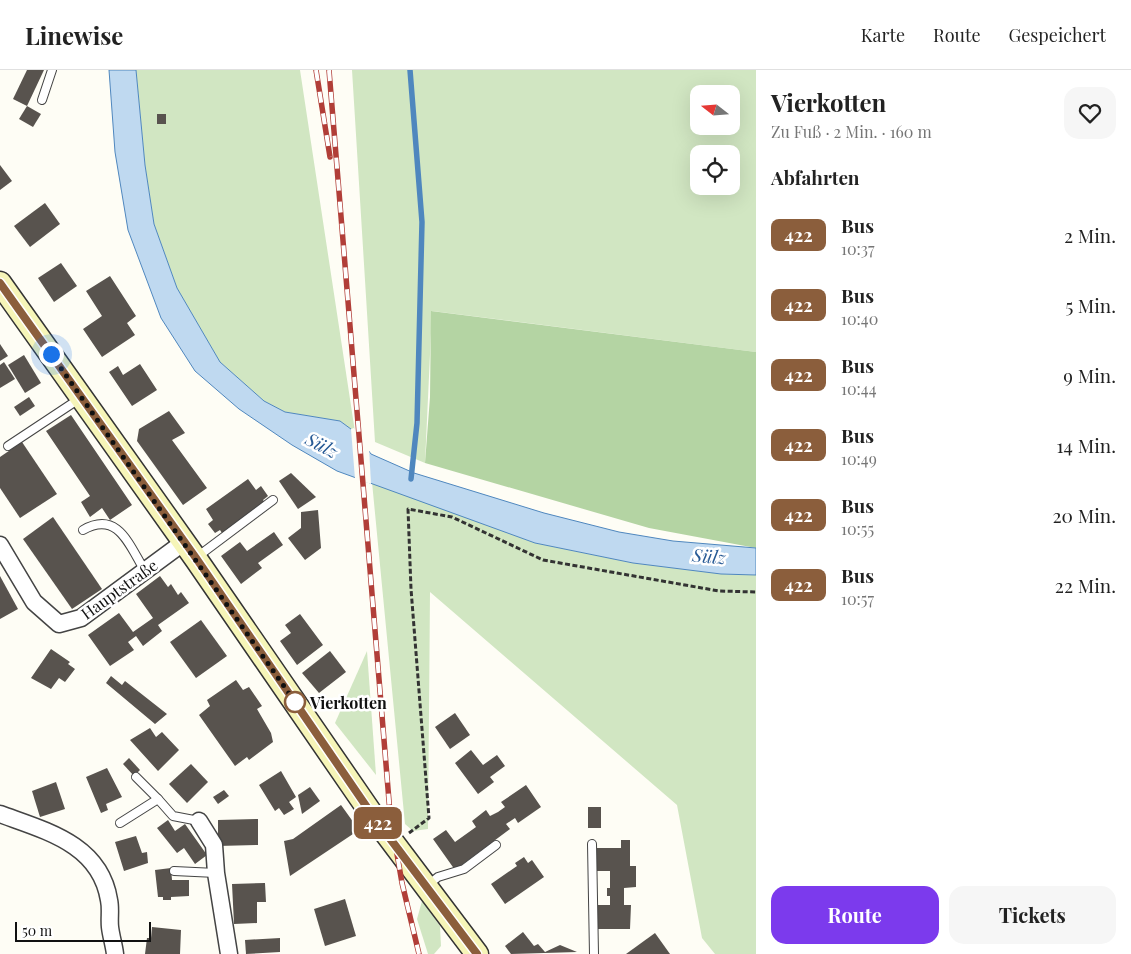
<!DOCTYPE html>
<html lang="de">
<meta charset="utf-8">
<style>
:root{--surface:#fff;--page:#f6f6f6;--text:#222;--muted:#767676;--line:#e0e0e0;--accent:#7c3aed}
body{margin:0;font-family:"Playfair Display",serif;background:var(--page);color:var(--text);height:100vh;display:flex;flex-direction:column;font-size:19px;white-space:nowrap}
*{box-sizing:border-box;margin:0}
p{font-size:16px;color:var(--muted)}
.icon{flex:none;width:28px;height:28px;fill:none;stroke:currentColor;stroke-width:2;stroke-linecap:round;stroke-linejoin:round}
.map{position:relative;flex:1;overflow:hidden}
.side{display:flex;flex-direction:column;background:var(--surface);width:375px}
.side>*{flex:none}
.badge{padding:0 10px;border-radius:8px;font-size:18px;line-height:32px}
.needle{width:32px;rotate:287deg}
.fabs{position:absolute;left:690px;top:15px;display:grid;gap:10px}
.fabs a{display:grid;place-items:center;width:50px;height:50px;border-radius:10px;background:var(--surface);box-shadow:0 5px 20px #0002;font-size:25px}
.scale{position:absolute;left:15px;bottom:12px;width:136px;box-sizing:border-box;padding-left:5px;border:2px solid #111;border-top:0;font-size:14px;line-height:18px;white-space:nowrap;color:#111;-webkit-text-stroke:4px #fff;paint-order:stroke}
.you{position:absolute;width:25px;height:25px;margin:-12px;border:4px solid #fff;border-radius:50%;background:#1a73e8;box-shadow:0 0 0 8px #1a73e833}
.map>.badge{position:absolute;translate:-50% -50%;box-shadow:0 0 0 2px #fff}
h2{padding:0 15px;font-size:19px;line-height:45px}
.round{display:grid;place-items:center;flex:none;width:52px;height:52px;border-radius:15px;background:var(--page)}
.headline{display:flex;align-items:center;justify-content:space-between;height:85px;padding:0 15px}
h1{font-size:24px;font-weight:700;line-height:38px}
.button{display:flex;gap:10px;margin-top:auto;padding:10px 15px}
.button a{flex:1;height:58px;border-radius:15px;background:var(--accent);color:#fff;font-size:20px;font-weight:700;line-height:58px;text-align:center}
.button a+a{background:var(--page);color:var(--text)}
ul{padding:0;list-style:none}
li{display:flex;align-items:center;gap:15px;height:70px;padding:0 15px}
li div{flex:1}
li b{display:block;font-size:19px}
li em{font-style:normal}
li .badge{min-width:55px;font-weight:700;text-align:center}
header{display:flex;align-items:center;gap:30px;box-sizing:border-box;height:70px;padding:0 25px;background:var(--surface);border-bottom:1px solid var(--line)}
header strong{font-size:24px}
nav{display:flex;gap:28px;margin-inline-start:auto;font-size:18px}
main{display:flex;flex:1;min-height:0}
.map>svg:first-child{display:block}
.green{fill:#d1e6c2;fill-rule:evenodd}
.forest{fill:#b4d4a3}
.water{fill:#bfd9f0;stroke:#4f87be}
.pier{fill:#fefdf5}
.lines{fill:none;stroke-linecap:round;stroke-linejoin:round}
.stream{stroke:#4f87be;stroke-width:5.5}
.building{fill:#58534e}
.lane-casing{stroke:#444;stroke-width:10}
.street-casing{stroke:#444;stroke-width:19}
.secondary-casing{stroke:#333;stroke-width:25}
.path{stroke:#333;stroke-width:3;stroke-dasharray:5 2.5;stroke-linecap:butt}
.lane{stroke:#fff;stroke-width:8}
.street{stroke:#fff;stroke-width:16}
.secondary{stroke:#f6f5b8;stroke-width:22}
.rail-casing{stroke:#b13e38;stroke-width:5.5}
.rail{stroke:#fff;stroke-width:4;stroke-dasharray:11;stroke-linecap:butt}
.line-casing{stroke:#fff;stroke-width:11}
.line{stroke:#8b5e3c;stroke-width:8}
.walk{stroke:#111;stroke-width:5;stroke-dasharray:0 9}
.stop-dot{fill:#fff;stroke:#8b5e3c;stroke-width:2.5}
.labels{text-anchor:middle;dominant-baseline:central;stroke-width:5;stroke-linejoin:round;paint-order:stroke}
.street-label{font-size:16px;fill:#111;stroke:#fff}
.stop-label{font-size:16px;font-weight:bold;fill:#111;stroke:#fff;text-anchor:start}
.water-label{font-size:18px;font-style:italic;fill:#275a95;stroke:#fff}
</style>
<header>
<strong>Linewise</strong>
<nav><a>Karte</a><a>Route</a><a>Gespeichert</a></nav>
</header>
<main>
<div class="map">
<svg width="756" height="884" viewBox="0 0 756 884">
<rect width="100%" height="100%" fill="#fefdf5"/>
<g class="green">
<path d="M136,0H300L355,362L340,351L285,342L264,331L220,292L177,218L154,154L145,95Z"/>
<path d="M352,0H756V282L432,241L425,393L375,372ZM699,24H731V56H699ZM699,84H731V116H699Z"/>
<path d="M372,412L535,473L633,493L721,504L756,505V884H715L702,868L677,735L430,522L428,759L413,761L405,754Z"/>
<path d="M367,581L376,705L335,653Z"/>
<path d="M422,831L440,856L441,876L434,884H428L417,849Z"/>
</g>
<path class="forest" d="M431,241L756,282V478L649,458L425,393L430,327Z"/>
<path class="water" d="M109,0H136L145,95L154,154L177,218L220,292L264,331L285,342L340,351L355,362L371,384L414,403L544,443L619,462L673,471L756,478V505L721,504L633,493L535,473L337,401L292,375L239,339L195,301L161,248L128,160L115,82Z"/>
<path class="pier" d="M354,358L369,377L371,414L355,409L351,359Z"/>
<g class="lines">
<path class="stream" d="M410,0L422,152L417,353L411,409"/>
</g>
<g class="building">
<path d="M27,0H44L27,36L13,29Z"/>
<path d="M27,36L41,44L33,57L19,49Z"/>
<rect x="157" y="44" width="9" height="10"/>
<path d="M0,95L12,111L0,120Z"/>
<path d="M45,133L60,154L30,177L14,156Z"/>
<path d="M61,193L77,216L54,232L38,208Z"/>
<path d="M110,206L136,246L127,253L135,265L102,287L83,259L102,246L86,221Z"/>
<path d="M0,274L8,286L0,291Z"/>
<path d="M24,285L41,313L25,323L8,295Z"/>
<path d="M4,292L15,309L0,318V295Z"/>
<path d="M140,294L157,320L132,336L109,302L118,296L123,305Z"/>
<path d="M29,327L35,336L20,346L14,337Z"/>
<path d="M169,341L185,363L172,370L207,418L183,435L137,371L139,359Z"/>
<path d="M71,345L132,435L110,450L102,438L90,447L81,432L90,426L46,361Z"/>
<path d="M22,372L57,424L20,448L0,418V387Z"/>
<path d="M291,403L316,427L298,439L279,411Z"/>
<path d="M248,409L256,420L261,416L268,426L263,430L265,433L222,463L220,460L215,463L208,454L213,450L206,439Z"/>
<path d="M318,440L321,478L305,490L288,468L301,458V442Z"/>
<path d="M53,447L102,519L72,539L23,469Z"/>
<path d="M274,462L283,475L258,493L262,498L241,514L221,486L240,472L247,481Z"/>
<path d="M0,506L18,539L0,549Z"/>
<path d="M160,506L168,517L171,514L178,525L181,522L189,533L158,555L162,561L143,576L136,566L128,572L134,580L110,596L88,565L119,543L133,562L153,548L136,524Z"/>
<path d="M300,544L323,575L297,595L280,571L291,563L285,555Z"/>
<path d="M201,550L227,586L196,608L170,572Z"/>
<path d="M51,579L70,592L68,594L75,599L65,612L59,608L51,619L31,608Z"/>
<path d="M330,581L346,602L319,623L302,603Z"/>
<path d="M111,606L122,615L125,611L167,644L155,654L106,613Z"/>
<path d="M236,610L243,620L249,617L262,636L257,639L271,663L273,672L249,690L247,687L235,696L199,645L210,636L207,630Z"/>
<path d="M455,643L470,665L450,679L435,657Z"/>
<path d="M150,658L156,667L162,662L179,680L158,701L130,670Z"/>
<path d="M471,680L483,695L497,685L505,696L490,707L494,712L478,724L455,693Z"/>
<path d="M129,688L140,700L134,706L123,694Z"/>
<path d="M191,694L208,712L187,733L169,714Z"/>
<path d="M107,698L122,727L106,734L108,740L101,743L86,707Z"/>
<path d="M281,701L296,727L289,732L294,739L284,745L279,738L275,741L259,715Z"/>
<path d="M56,712L65,739L40,747L32,721Z"/>
<path d="M526,715L541,737L518,753L515,748L506,754L510,759L455,800L433,769L446,760L455,772L476,757L472,751L486,740L490,746L498,742L505,737L501,732Z"/>
<path d="M310,717L320,731L302,744L298,725Z"/>
<path d="M224,720L229,726L218,734L213,727Z"/>
<path d="M341,735L359,760L290,806L284,771L293,769Z"/>
<rect x="588" y="737" width="13" height="21"/>
<path d="M258,749V775L218,776V750Z"/>
<path d="M168,750L175,761L185,754L207,785L195,794L184,778L177,783L157,758Z"/>
<path d="M136,766L142,783L147,782L148,793L124,801L115,772Z"/>
<path d="M621,770H630V796H636V817L624,818V835H631L630,859H598V835H610V826H607V818H610V801H595V778H621Z"/>
<path d="M524,787L528,793L532,790L544,807L505,834L491,814L517,796L515,793Z"/>
<path d="M171,798L172,810H189V826L171,827V830H163V827H158L155,800Z"/>
<path d="M265,813L266,832H257V853L234,854L232,814Z"/>
<path d="M345,829L356,866L325,876L314,839Z"/>
<path d="M152,857L181,860L180,884H145L147,868H151Z"/>
<path d="M523,862L534,876L538,874L545,882L560,875L577,882L511,884L505,876Z"/>
<path d="M655,863L670,884H626Z"/>
<path d="M280,868V882L246,884L245,870Z"/>
</g>
<g class="lines">
<g class="lane-casing">
<g id="lane">
<path d="M42,30L52,0"/>
<path d="M8,376L79,329"/>
<path d="M83,460C118,440 129,475 145,501"/>
<path d="M197,487L273,430"/>
<path d="M136,707L158,729"/>
<path d="M120,753L158,729L173,746L199,751"/>
<path d="M592,774L594,884"/>
<path d="M174,801L216,803"/>
<path d="M428,815L438,807L464,799L496,775"/>
</g>
</g>
<g class="street-casing">
<g id="street">
<path d="M0,475L34,532L59,554L81,548L184,472"/>
<path d="M0,744C46,761 100,774 109,830C111,839 109,848 110,857C111,866 114,875 115,884"/>
<path d="M199,751L214,775L216,803L229,884"/>
</g>
</g>
<g class="secondary-casing">
<path id="secondary" d="M0,213L196,489L373,746L477,884"/>
</g>
<path class="path" d="M409,763L429,748L411,519L408,439L452,447L543,490L719,521L756,522"/>
<use href="#lane" class="lane"/>
<use href="#street" class="street"/>
<use href="#secondary" class="secondary"/>
<g class="rail-casing">
<g id="rail">
<path d="M316,0L330,87"/>
<path d="M329,0L390,743L402,813L419,884"/>
</g>
</g>
<use href="#rail" class="rail"/>
</g>
<g class="lines">
<g class="line-casing">
<path id="line" d="M0,213L196,488L373,746L477,884"/>
</g>
<use href="#line" class="line"/>
<path class="walk" d="M51,284L295,632"/>
</g>
<circle class="stop-dot" cx="295" cy="632" r="10"/>
<g class="labels">
<g class="street-label">
<text transform="translate(119 519) rotate(-36)">Hauptstraße</text>
</g>
<g class="stop-label">
<text x="310" y="632">Vierkotten</text>
</g>
<g class="water-label">
<text transform="translate(322 375) rotate(28)">Sülz</text>
<text transform="translate(709 486) rotate(5)">Sülz</text>
</g>
</g>
</svg>
<div class="fabs">
<a><svg class="needle" viewBox="-14 -14 28 28"><path d="M0-13l5 13h-10z" fill="#e53935"/><path d="M0 13l5-13h-10z" fill="#767676"/></svg></a>
<a><svg class="icon" aria-label="locate" viewBox="0 0 24 24"><circle cx="12" cy="12" r="6"/><path d="M12 2v4M12 18v4M2 12h4M18 12h4"/></svg></a>
</div>
<div class="scale">50 m</div>
<div class="you" style="left:51px;top:284px"></div>
<b class="badge" style="left:378px;top:753px;background:#8b5e3c;color:#fff">422</b>
</div>
<section class="side">
<div class="headline"><div><h1>Vierkotten</h1><p>Zu Fuß · 2 Min. · 160 m</p></div><a class="round"><svg class="icon" aria-label="heart" viewBox="0 0 24 24"><path d="M12 20l-8-8c-3-5 5-10 8-4 3-6 11-1 8 4z"/></svg></a></div>
<h2>Abfahrten</h2>
<ul>
<li><span class="badge" style="background:#8b5e3c;color:#fff">422</span><div><b>Bus</b><p>10:37</p></div><em>2 Min.</em></li>
<li><span class="badge" style="background:#8b5e3c;color:#fff">422</span><div><b>Bus</b><p>10:40</p></div><em>5 Min.</em></li>
<li><span class="badge" style="background:#8b5e3c;color:#fff">422</span><div><b>Bus</b><p>10:44</p></div><em>9 Min.</em></li>
<li><span class="badge" style="background:#8b5e3c;color:#fff">422</span><div><b>Bus</b><p>10:49</p></div><em>14 Min.</em></li>
<li><span class="badge" style="background:#8b5e3c;color:#fff">422</span><div><b>Bus</b><p>10:55</p></div><em>20 Min.</em></li>
<li><span class="badge" style="background:#8b5e3c;color:#fff">422</span><div><b>Bus</b><p>10:57</p></div><em>22 Min.</em></li>
</ul>
<div class="button"><a>Route</a><a>Tickets</a></div>
</section>
</main>
